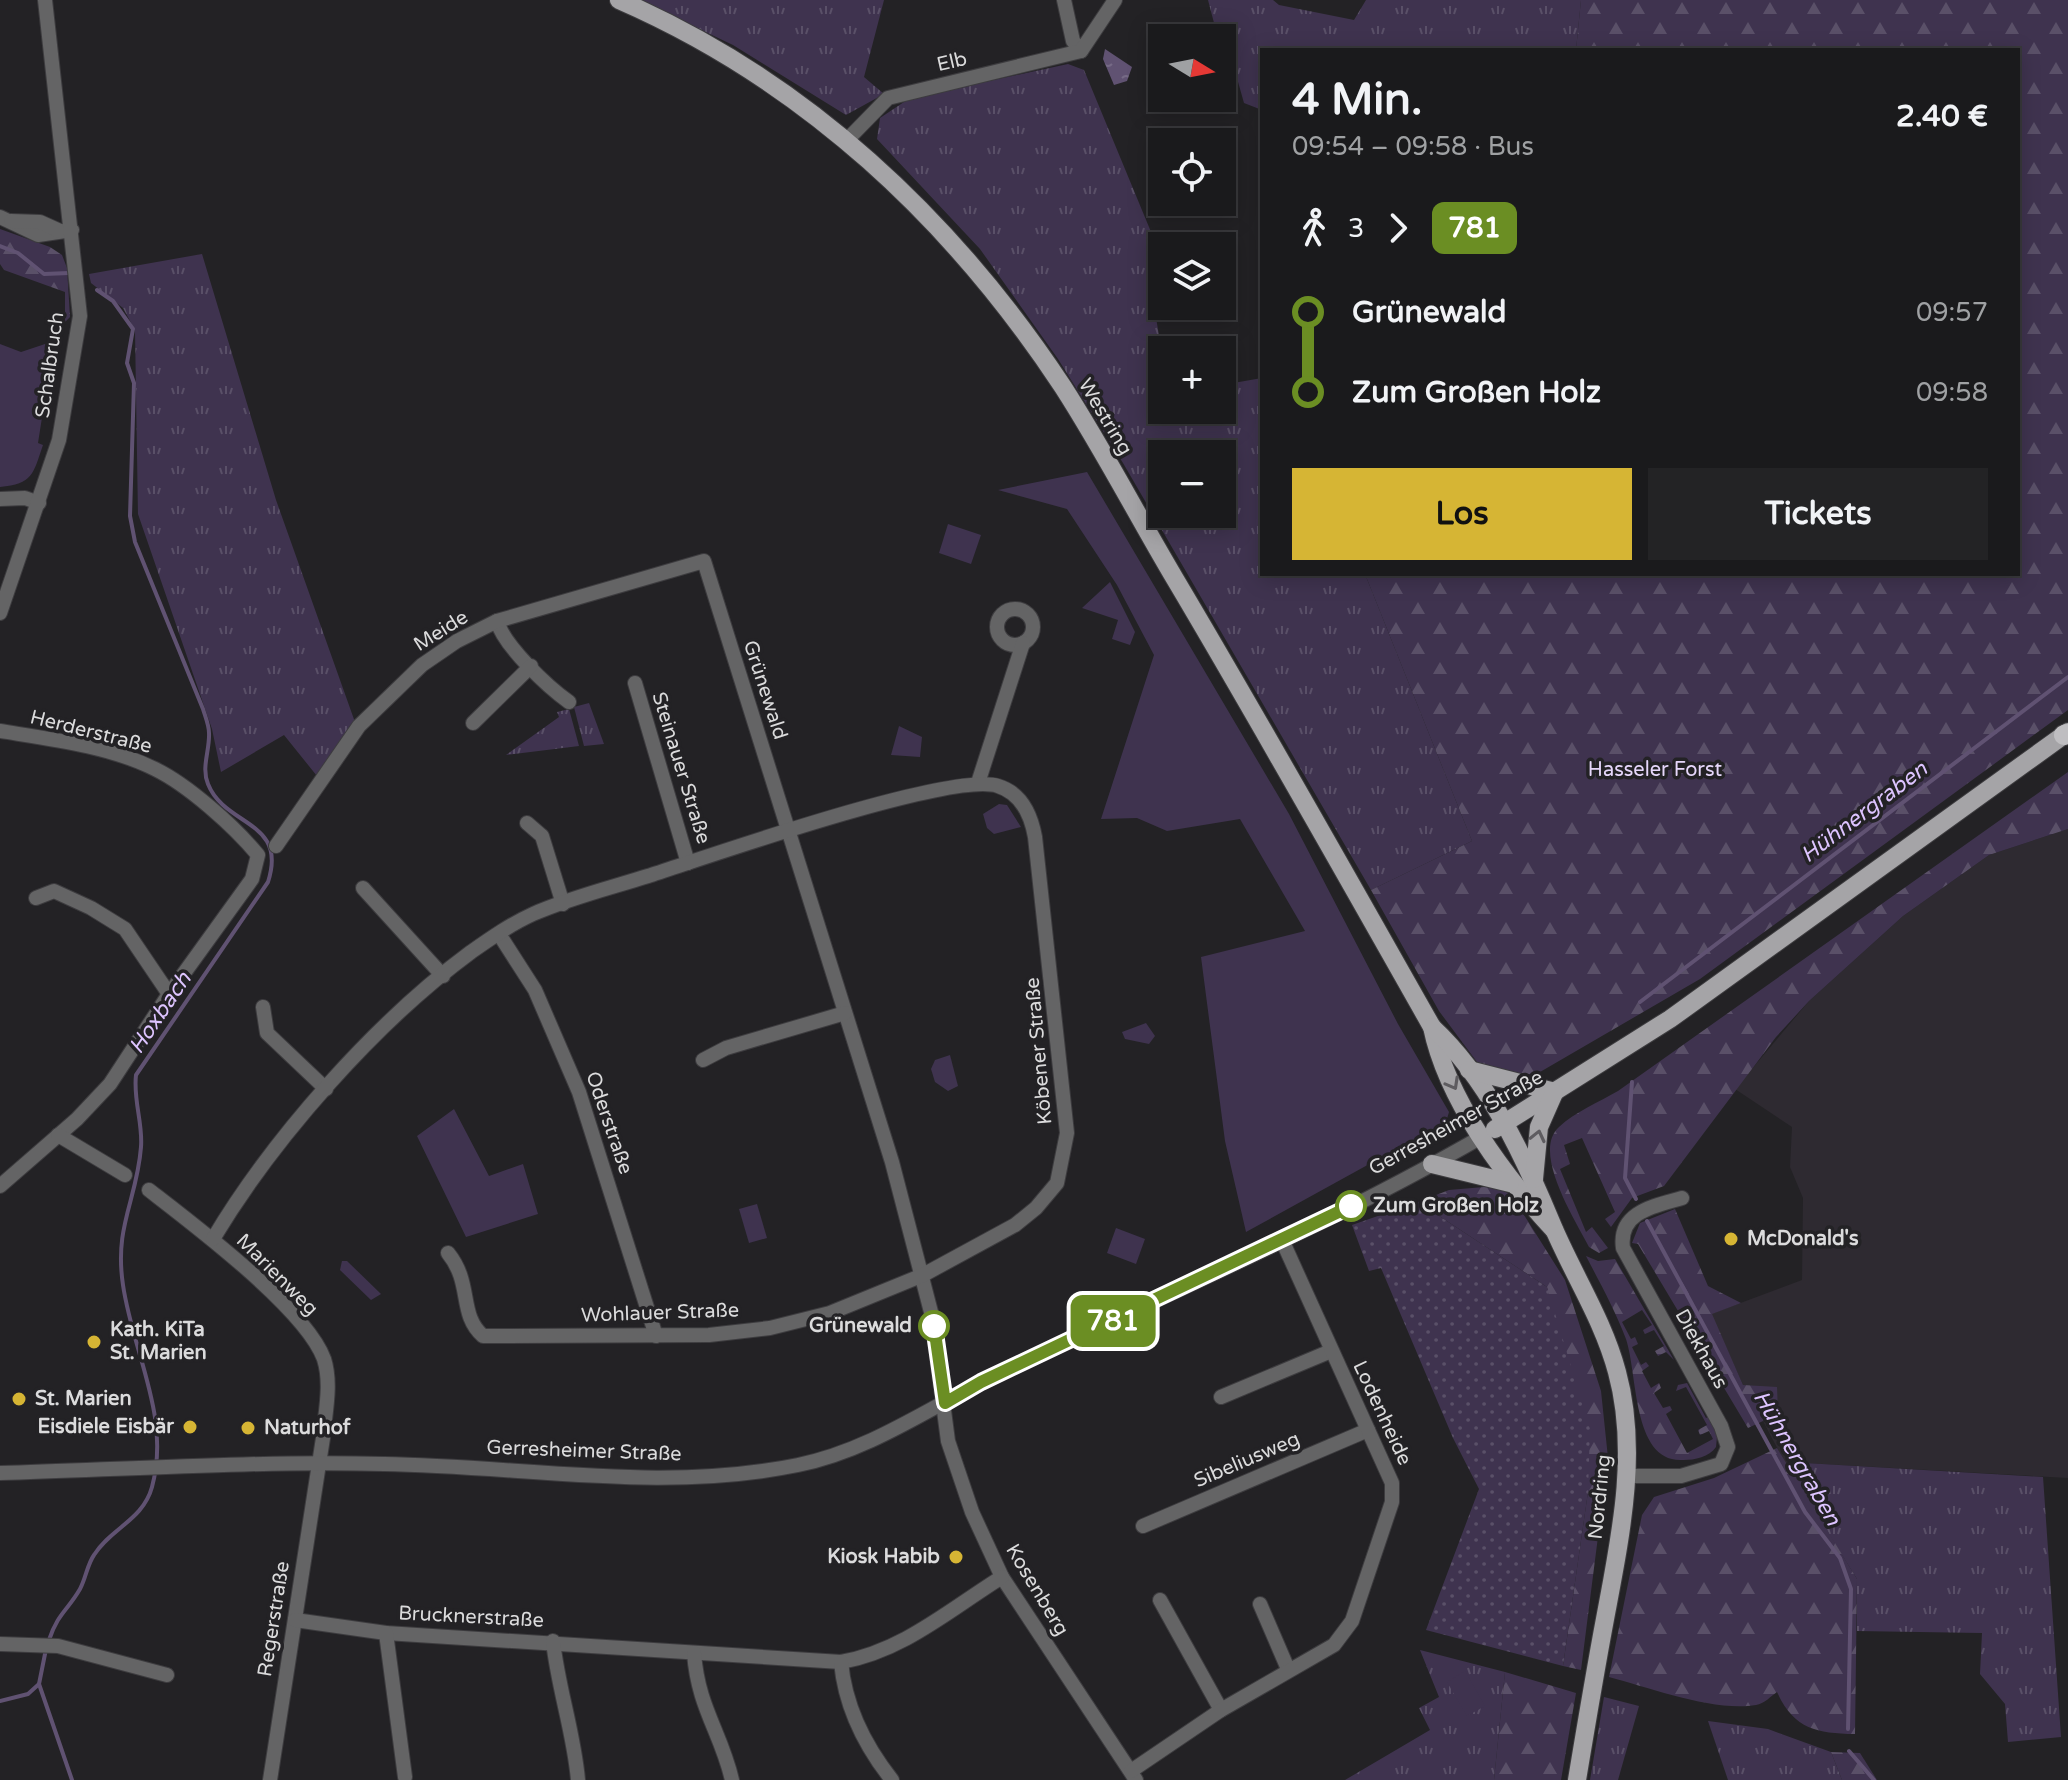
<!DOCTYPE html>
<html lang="de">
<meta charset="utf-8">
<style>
:root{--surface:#1a1a1c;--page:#232325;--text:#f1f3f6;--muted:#9fa1a3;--line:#38383b;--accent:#d6b534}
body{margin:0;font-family:"Varela Round",sans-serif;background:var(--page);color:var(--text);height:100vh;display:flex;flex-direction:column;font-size:30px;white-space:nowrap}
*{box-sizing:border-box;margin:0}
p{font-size:26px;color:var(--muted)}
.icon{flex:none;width:44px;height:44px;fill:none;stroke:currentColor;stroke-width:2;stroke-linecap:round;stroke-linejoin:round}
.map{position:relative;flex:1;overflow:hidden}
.details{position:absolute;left:1260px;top:48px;width:760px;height:528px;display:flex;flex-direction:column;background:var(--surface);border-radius:0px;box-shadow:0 4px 20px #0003,0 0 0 2px var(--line)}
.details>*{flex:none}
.badge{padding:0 16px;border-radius:12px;font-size:28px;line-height:52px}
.needle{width:52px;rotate:100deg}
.buttons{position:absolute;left:1148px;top:24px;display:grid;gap:16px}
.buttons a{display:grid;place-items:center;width:88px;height:88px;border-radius:0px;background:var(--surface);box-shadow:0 4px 20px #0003,0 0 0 2px var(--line);font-size:40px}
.map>.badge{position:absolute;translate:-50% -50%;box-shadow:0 0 0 4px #fff}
.legs{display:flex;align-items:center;gap:12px;height:88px;padding:0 32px;font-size:26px}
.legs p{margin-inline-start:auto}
.headline{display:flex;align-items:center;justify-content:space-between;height:136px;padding:0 32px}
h1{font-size:44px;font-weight:800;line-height:60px}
.primary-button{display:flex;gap:16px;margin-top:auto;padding:16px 32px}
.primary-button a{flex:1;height:92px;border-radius:0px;background:var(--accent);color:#111;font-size:32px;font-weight:800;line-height:92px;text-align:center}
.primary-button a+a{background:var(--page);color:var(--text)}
ul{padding:0 32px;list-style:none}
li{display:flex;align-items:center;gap:28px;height:80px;font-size:30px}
li i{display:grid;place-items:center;width:12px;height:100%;margin:0 10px;background:currentColor}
li i::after{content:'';width:20px;height:20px;margin:-10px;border:6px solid;border-radius:50%;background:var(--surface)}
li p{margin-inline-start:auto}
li:first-child i{background:linear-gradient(#0000 50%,currentColor 0)}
li:last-child i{background:linear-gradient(currentColor 50%,#0000 0)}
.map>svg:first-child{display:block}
.built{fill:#2e2a31}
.grass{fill:url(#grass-tufts);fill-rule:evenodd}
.forest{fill:url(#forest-firs)}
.park{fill:#3f334f}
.garden{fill:url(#garden-dots)}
.water{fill:url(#water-ripples)}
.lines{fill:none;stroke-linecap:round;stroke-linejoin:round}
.stream{stroke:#605272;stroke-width:4}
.minor-casing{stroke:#3d3c3f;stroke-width:16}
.major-casing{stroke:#3d3c3f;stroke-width:20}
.highway-casing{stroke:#3d3c3f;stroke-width:22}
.minor{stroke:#646465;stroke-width:14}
.major{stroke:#a5a4a7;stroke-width:18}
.highway{stroke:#bfbec1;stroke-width:20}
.oneway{stroke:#5e5c60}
.line-1-casing{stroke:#fff;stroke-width:18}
.line-1{stroke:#6b8e23;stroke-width:12}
.stop-1-dot{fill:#fff;stroke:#6b8e23;stroke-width:4}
.poi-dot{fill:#d6b534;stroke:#232225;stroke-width:3}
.labels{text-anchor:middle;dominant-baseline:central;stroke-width:7;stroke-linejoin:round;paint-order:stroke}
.street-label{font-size:20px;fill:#dbdbdc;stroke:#232225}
.park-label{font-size:20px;fill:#e6d7fb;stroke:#232225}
.stop-label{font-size:20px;font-weight:bold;fill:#dbdbdc;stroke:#232225;text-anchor:start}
.poi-label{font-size:20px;font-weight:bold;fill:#dbdbdc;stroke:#232225;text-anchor:start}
.water-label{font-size:22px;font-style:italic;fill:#ddc4ff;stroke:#232225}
</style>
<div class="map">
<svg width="2068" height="1780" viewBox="0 0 2068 1780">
<defs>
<pattern id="grass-tufts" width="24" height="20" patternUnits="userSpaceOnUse" patternTransform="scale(2)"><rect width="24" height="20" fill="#3f334f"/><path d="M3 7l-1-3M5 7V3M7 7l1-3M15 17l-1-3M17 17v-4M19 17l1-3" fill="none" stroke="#5a5068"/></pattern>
<pattern id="forest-firs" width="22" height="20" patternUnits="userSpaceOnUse" patternTransform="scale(2)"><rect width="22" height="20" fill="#3f334f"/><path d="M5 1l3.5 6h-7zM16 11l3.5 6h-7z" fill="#5a5068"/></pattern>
<pattern id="garden-dots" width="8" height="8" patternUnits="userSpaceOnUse" patternTransform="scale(2)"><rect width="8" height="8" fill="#3f334f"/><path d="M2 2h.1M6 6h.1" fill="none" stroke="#5a5068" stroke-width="1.8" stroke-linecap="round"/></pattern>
<pattern id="water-ripples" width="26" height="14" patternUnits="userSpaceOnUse" patternTransform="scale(2)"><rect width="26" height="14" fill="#605272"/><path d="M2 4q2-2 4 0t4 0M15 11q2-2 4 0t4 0" fill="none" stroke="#766a86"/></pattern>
</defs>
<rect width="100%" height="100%" fill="#232225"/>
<path class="built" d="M2068,829V1478L1805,1463L1786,1465L1763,1421L1778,1414L1743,1385L1711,1314L1802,1280L1803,1198L1790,1167L1792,1127L1735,1089L1809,1001L1903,916L1989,855Z"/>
<g class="grass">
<path d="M638,0H884L864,77L884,94L846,115L733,45Z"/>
<path d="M1208,0H1273L1279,5L1354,20L1366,0H1581L1576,50H1262V110L1244,103L1235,71L1227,73L1222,38H1218Z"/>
<path d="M1068,64L1084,70L1156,244L1148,269L1162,354V410H1222V385L1262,378V574H1365L1472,841L1371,890L1123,463L1058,359L980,249L877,139L880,118L910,98ZM1162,454H1222V514H1162Z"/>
<path d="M202,254L276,500L356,725L317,776L284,735L221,772L212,729L138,514L135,330L123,308L91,283L89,274Z"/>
<path d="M589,703L604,744L584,746L574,707Z"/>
<path d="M569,709L579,746L506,755L559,717L557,712Z"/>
<path d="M342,1261H347L381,1294L371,1300L340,1270Z"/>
<path d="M1805,1463L2043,1477L2061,1737L2008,1742L2005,1704L1980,1674L1982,1633L1857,1631V1579L1786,1465Z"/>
<path d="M1420,1650L1505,1672L1494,1780H1345L1430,1730L1419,1708L1439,1697Z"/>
<path d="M1604,1697L1639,1706L1618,1780H1590Z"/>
<path d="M1708,1721L1768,1729L1831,1752L1842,1780H1728Z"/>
</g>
<g class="forest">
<path d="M1581,0H2068V710L1700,979L1540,1072L1525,1076L1490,1070L1477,1062L1439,1011L1371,890L1472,841L1365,574H2018V50H1576Z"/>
<path d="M0,229L50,247L62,255L67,268L70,317L65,322V292L4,270L0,264Z"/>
<path d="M2068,772V829L1989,855L1903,916L1809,1001L1776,1037L1664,1186L1632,1198L1611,1227L1605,1219L1615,1212L1582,1138L1564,1145L1570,1164L1560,1169L1586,1232L1592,1227L1608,1248L1599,1253L1589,1247C1576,1221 1531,1152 1559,1127C1575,1112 1599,1102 1618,1091Z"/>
<path d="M1487,1180L1512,1196L1565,1280L1601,1391L1608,1458L1581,1670L1563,1666L1588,1492L1547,1287L1418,1202L1449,1190L1484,1187Z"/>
<path d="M1675,1209L1708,1286L1741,1303L1712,1314L1743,1385L1777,1387L1778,1414L1748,1428L1638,1244L1632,1243L1640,1223Z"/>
<path d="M1586,1256L1598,1261L1615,1259L1674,1360L1666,1352L1658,1356L1655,1351L1664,1346L1654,1330L1645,1334L1643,1330L1652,1325L1642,1310L1622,1322L1631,1339L1635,1337L1638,1344L1632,1347L1641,1365L1646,1362L1649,1366L1642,1371L1651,1388L1659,1383L1661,1388L1654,1393L1663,1408L1670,1406L1672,1410L1666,1414L1687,1453L1713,1439L1709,1431L1700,1435L1698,1430L1707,1425L1686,1387L1676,1391L1678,1385L1687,1383L1706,1418L1710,1416L1717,1437L1716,1447C1709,1457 1695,1460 1683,1460C1632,1463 1638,1375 1626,1339C1615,1310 1600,1283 1586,1256Z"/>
<path d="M1777,1448L1857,1579L1855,1734C1816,1733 1794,1729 1777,1692C1771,1696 1764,1704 1756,1705C1714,1712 1651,1688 1609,1677L1642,1515L1654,1497L1714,1478Z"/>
<path d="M1505,1672L1576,1693L1561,1780H1494Z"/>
<path d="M1831,1752L1860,1753L1877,1780H1842Z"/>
</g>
<g class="park">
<path d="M48,343L52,354L38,443L43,445C33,474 33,484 0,487V344L21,352Z"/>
<path d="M1087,472L1289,814L1398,1024L1449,1112L1444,1129L1373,1162L1246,1232L1225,1141L1201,957L1305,931L1240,819L1167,831L1137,818L1101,819L1154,655L1117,585L1067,509L998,490Z"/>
<path d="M948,524L981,535L971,564L939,553Z"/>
<path d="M1110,582L1135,632L1130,645L1112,639L1118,620L1082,608Z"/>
<path d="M899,726L922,737L920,757L891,755Z"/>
<path d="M999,804L1007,805L1021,827L994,834L987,828L983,814Z"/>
<path d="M1146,1023L1155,1036L1149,1044L1125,1039L1122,1032Z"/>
<path d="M950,1055L958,1086L948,1091L935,1082L931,1069L935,1060Z"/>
<path d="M454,1109L489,1176L523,1164L538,1214L466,1237L417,1136Z"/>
<path d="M757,1204L767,1238L749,1243L739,1209Z"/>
<path d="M1116,1228L1145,1239L1136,1264L1107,1253Z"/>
<path d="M1465,1671L1485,1706L1467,1716L1447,1682Z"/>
</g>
<path class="garden" d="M1418,1202L1547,1287L1590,1429L1588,1492L1563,1666L1426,1630L1479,1489L1453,1438L1381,1268L1369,1271L1352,1225Z"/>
<path class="water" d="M1105,49L1132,67L1127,81L1114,85L1103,59Z"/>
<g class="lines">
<g class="stream">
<path d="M0,246L18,253L44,274L69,273"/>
<path d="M1640,1002L2068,677"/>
<path d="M1632,1082L1625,1178L1636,1199"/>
<path d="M1647,1221L1805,1512L1840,1558L1851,1589L1848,1729"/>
<path d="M49,1640C58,1613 68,1610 80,1589C86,1578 87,1565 94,1555C111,1528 143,1520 152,1487C171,1416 133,1354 123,1285C114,1226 137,1200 141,1147C143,1123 133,1100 136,1075L268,882C288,820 225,827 208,784C201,767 210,750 209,733C209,725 205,716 203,709L135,542L130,516L134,383L127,363L133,329L113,301L97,290"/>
<path d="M46,1649L39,1684L72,1780"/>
<path d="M0,1701L28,1694L39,1684"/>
<path d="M1849,1751L1874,1780"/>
</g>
<g class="minor-casing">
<g id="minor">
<path d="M1064,0L1073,41L1081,51"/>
<path d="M847,140L888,98L1081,51L1115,0"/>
<path d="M0,217L38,235L72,230"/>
<path d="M11,221L40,222L60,231"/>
<path d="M0,499L25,498L39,503"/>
<circle cx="1015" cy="627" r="18"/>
<path d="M0,613L59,440L80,316L45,0"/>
<path d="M497,621C504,646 548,687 569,702"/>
<path d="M635,683L688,863"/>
<path d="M473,723L531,666"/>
<path d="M0,731C50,739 109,746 155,769C188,785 234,826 258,855L252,879L169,994L110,1084L77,1119L0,1186"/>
<path d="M978,783L1023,643"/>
<path d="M527,823L542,836L563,904"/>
<path d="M276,846L359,726L422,665L457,641L497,621L704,561L892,1162L931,1312L948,1441L972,1512L1002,1577L1136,1780"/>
<path d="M363,888L443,976"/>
<path d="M36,898L54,891L91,908L125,929L169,994"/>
<path d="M499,934L535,990L579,1092L656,1336"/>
<path d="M263,1007L267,1033L326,1089"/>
<path d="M703,1060L726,1048L845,1013"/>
<path d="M58,1135L125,1175"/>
<path d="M149,1190C193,1224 306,1309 324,1359C332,1384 325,1413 323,1438L270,1780"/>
<path d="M213,1239C274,1137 376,1022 471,952C491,938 511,924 533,914C569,898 610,888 648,876C707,857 952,771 998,786C1021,793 1031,815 1035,837L1067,1133L1057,1183L1036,1208L1015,1225L923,1275L830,1313L770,1328L709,1335L483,1336C458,1314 473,1284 448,1253"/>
<path d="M1221,1397L1331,1351"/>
<path d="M0,1473C128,1469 256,1461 384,1464C523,1466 661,1493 798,1465C873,1450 936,1403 1004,1371C1164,1295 1329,1225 1483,1136"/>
<path d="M1626,1476H1681L1721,1464L1728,1447L1721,1426L1623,1248C1618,1212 1654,1206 1682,1198"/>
<path d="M1143,1526L1368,1430"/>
<path d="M1160,1600L1221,1710"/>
<path d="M1260,1604L1288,1669"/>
<path d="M295,1620L386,1633L841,1662C903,1651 949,1610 1002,1577"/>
<path d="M386,1633L405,1777"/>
<path d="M553,1641C558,1688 574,1733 578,1780"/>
<path d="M0,1644L58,1646L167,1675"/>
<path d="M694,1653C698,1708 721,1732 732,1780"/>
<path d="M841,1662C845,1706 865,1746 892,1780"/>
<path d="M1131,1771L1221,1710L1334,1645L1352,1621L1392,1502V1483L1282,1240"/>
</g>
</g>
<g class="major-casing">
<g id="major">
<path d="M619,0C805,81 952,219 1063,387C1103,449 1137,515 1175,579C1263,727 1347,877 1432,1027C1447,1100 1504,1176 1554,1230"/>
<path d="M1432,1027C1487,1078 1523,1154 1551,1222C1572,1273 1603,1319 1617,1372C1639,1452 1620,1539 1605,1619C1595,1672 1586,1726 1577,1780"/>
<path d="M1469,1070L1555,1092"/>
<path d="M1495,1129L1670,1019L2068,732"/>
<path d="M1432,1164L1510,1183"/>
<path d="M1534,1179L1539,1127L1554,1093"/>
</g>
</g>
<g class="highway-casing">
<path id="highway" d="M2064,735L2068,734"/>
</g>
<use href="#minor" class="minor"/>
<use href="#major" class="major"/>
<use href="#highway" class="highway"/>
</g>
<defs><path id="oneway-chevron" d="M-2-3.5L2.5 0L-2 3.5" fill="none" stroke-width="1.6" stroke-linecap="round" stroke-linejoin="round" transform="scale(2)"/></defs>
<g class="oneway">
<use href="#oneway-chevron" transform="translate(1453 1084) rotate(61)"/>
<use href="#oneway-chevron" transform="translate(1538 1136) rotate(-77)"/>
</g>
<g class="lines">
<g class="line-1-casing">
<path id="line-1" d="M934,1326L945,1403L981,1382L1351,1206"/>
</g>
<use href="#line-1" class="line-1"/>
</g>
<g class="stop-1-dot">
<circle cx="1351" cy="1206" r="14"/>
<circle cx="934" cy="1326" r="14"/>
</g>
<g class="poi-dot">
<circle cx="1731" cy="1239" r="8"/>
<circle cx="94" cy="1342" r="8"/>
<circle cx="19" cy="1399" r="8"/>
<circle cx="190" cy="1427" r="8"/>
<circle cx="248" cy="1428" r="8"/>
<circle cx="956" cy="1557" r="8"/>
</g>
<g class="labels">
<g class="street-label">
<text transform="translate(952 62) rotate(-13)">Elb</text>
<text transform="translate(50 365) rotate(-82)">Schalbruch</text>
<text transform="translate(1105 417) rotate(59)">Westring</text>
<text transform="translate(441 631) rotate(-32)">Meide</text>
<text transform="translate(765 690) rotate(72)">Grünewald</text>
<text transform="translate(91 732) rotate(14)">Herderstraße</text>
<text transform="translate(681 768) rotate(73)">Steinauer Straße</text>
<text transform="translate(1039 1051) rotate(-95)">Köbener Straße</text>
<text transform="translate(609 1123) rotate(71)">Oderstraße</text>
<text transform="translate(1456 1123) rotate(-29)">Gerresheimer Straße</text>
<text transform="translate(277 1275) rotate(45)">Marienweg</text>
<text transform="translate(660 1313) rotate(-2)">Wohlauer Straße</text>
<text transform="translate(1701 1349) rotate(61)">Diekhaus</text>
<text transform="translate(1382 1413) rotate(65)">Lodenheide</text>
<text transform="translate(584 1451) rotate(2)">Gerresheimer Straße</text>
<text transform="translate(1247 1460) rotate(-23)">Sibeliusweg</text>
<text transform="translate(1600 1497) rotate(-84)">Nordring</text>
<text transform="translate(1037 1590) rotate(59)">Kosenberg</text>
<text transform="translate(471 1617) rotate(3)">Brucknerstraße</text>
<text transform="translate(274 1619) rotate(-81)">Regerstraße</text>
</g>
<g class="park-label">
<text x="1655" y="770">Hasseler Forst</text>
</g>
<g class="stop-label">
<text x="1373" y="1206">Zum Großen Holz</text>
<text x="912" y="1326" text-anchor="end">Grünewald</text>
</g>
<g class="poi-label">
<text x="1747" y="1239">McDonald's</text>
<text x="110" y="1330">Kath. KiTa<tspan x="110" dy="23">St. Marien</tspan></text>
<text x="35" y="1399">St. Marien</text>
<text x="174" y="1427" text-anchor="end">Eisdiele Eisbär</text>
<text x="264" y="1428">Naturhof</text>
<text x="940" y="1557" text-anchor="end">Kiosk Habib</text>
</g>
<g class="water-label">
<text transform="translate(1864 812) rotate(-37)">Hühnergraben</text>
<text transform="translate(160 1013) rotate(-56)">Hoxbach</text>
<text transform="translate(1797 1458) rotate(60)">Hühnergraben</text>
</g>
</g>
</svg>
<div class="buttons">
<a><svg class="needle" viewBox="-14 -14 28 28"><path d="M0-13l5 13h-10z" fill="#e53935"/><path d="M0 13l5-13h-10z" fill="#9fa1a3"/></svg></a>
<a><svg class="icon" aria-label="locate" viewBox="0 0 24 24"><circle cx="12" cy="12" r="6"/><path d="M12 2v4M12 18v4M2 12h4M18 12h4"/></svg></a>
<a><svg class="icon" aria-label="layers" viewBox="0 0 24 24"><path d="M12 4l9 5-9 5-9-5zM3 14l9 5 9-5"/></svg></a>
<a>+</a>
<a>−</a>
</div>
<b class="badge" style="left:1113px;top:1321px;background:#6b8e23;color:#fff">781</b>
<section class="details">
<div class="headline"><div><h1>4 Min.</h1><p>09:54 – 09:58 · Bus</p></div><b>2.40 €</b></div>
<div class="legs"><svg class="icon" aria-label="walk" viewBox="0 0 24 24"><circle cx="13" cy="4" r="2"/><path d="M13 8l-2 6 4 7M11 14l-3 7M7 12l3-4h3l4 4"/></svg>3<svg class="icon" aria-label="forward" viewBox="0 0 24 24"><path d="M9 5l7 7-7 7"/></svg><b class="badge" style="background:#6b8e23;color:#fff">781</b></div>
<ul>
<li><i style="color:#6b8e23"></i><b>Grünewald</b><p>09:57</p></li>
<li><i style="color:#6b8e23"></i><b>Zum Großen Holz</b><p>09:58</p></li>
</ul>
<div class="primary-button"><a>Los</a><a>Tickets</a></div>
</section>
</div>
